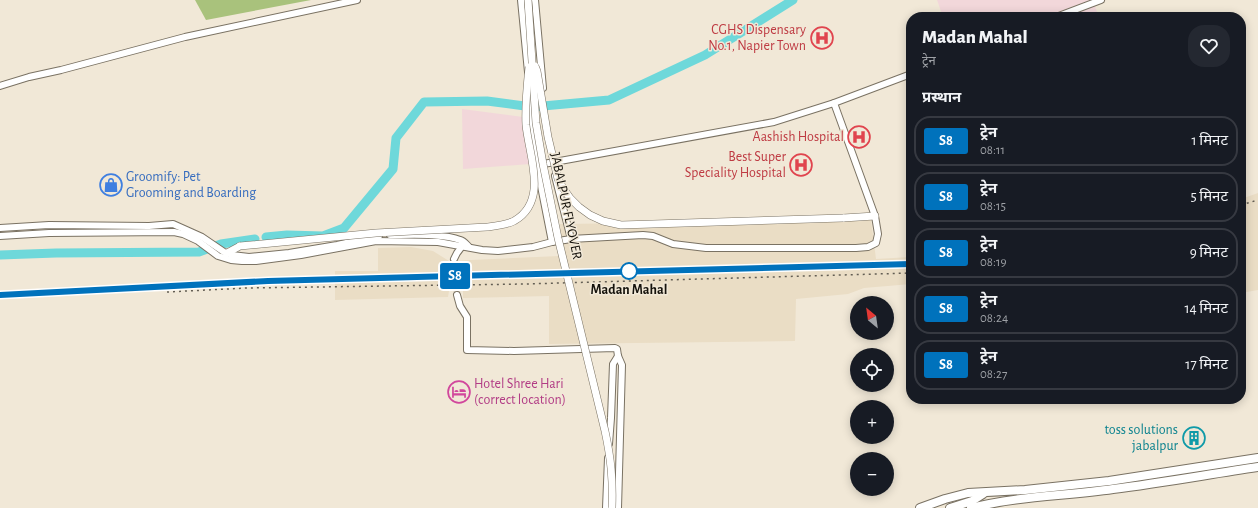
<!DOCTYPE html>
<html lang="hi">
<meta charset="utf-8">
<style>
:root{--surface:#171b24;--page:#242831;--text:#f1f3f6;--muted:#9ea1a6;--line:#363941}
body{margin:0;font-family:"Alegreya Sans","Noto Sans Devanagari",sans-serif;background:var(--page);color:var(--text);height:100vh;display:flex;flex-direction:column;font-size:15px;white-space:nowrap}
*{box-sizing:border-box;margin:0}
p{font-size:13px;color:var(--muted)}
.icon{flex:none;width:22px;height:22px;fill:none;stroke:currentColor;stroke-width:2;stroke-linecap:round;stroke-linejoin:round}
.map{position:relative;flex:1;overflow:hidden}
.drawer{position:absolute;left:906px;top:12px;width:340px;height:392px;display:flex;flex-direction:column;background:var(--surface);border-radius:16px;box-shadow:0 2px 10px #0003}
.drawer>*{flex:none}
.badge{padding:0 8px;border-radius:3px;font-size:14px;line-height:26px}
.needle{width:26px;rotate:331deg}
.fabs{position:absolute;left:850px;top:296px;display:grid;gap:8px}
.fabs a{display:grid;place-items:center;width:44px;height:44px;border-radius:50%;background:var(--surface);box-shadow:0 2px 10px #0003;font-size:20px}
.map>.badge{position:absolute;translate:-50% -50%;box-shadow:0 0 0 2px #fff}
h2{padding:0 16px;font-size:15px;line-height:36px}
.round{display:grid;place-items:center;flex:none;width:42px;height:42px;border-radius:16px;background:var(--page)}
.overview{display:flex;align-items:center;justify-content:space-between;height:68px;padding:0 16px}
h1{font-size:19px;font-weight:800;line-height:30px}
ul{padding:0;list-style:none}
li{display:flex;align-items:center;gap:12px;height:50px;margin:0 8px 6px;padding:0 8px;border:2px solid var(--line);border-radius:16px}
li div{flex:1}
li b{display:block;font-size:15px}
li em{font-style:normal}
li .badge{min-width:44px;font-weight:700;text-align:center}
.map>svg:first-child{display:block}
.commercial{fill:#f2d7da}
.built{fill:#eaddc5}
.forest{fill:#a9c27c}
.lines{fill:none;stroke-linecap:round;stroke-linejoin:round}
.river{stroke:#6ed8da;stroke-width:9}
.tertiary-tunnel{stroke:#d0c8b9;stroke-width:6;stroke-dasharray:6 3;stroke-linecap:butt}
.tertiary-casing{stroke:#7a7263;stroke-width:8}
.primary-casing{stroke:#7a7263;stroke-width:8}
.trunk-casing{stroke:#7a7263;stroke-width:10}
.tertiary{stroke:#fff;stroke-width:6}
.primary{stroke:#fff;stroke-width:7}
.trunk{stroke:#fff;stroke-width:8}
.rail{stroke:#625d53;stroke-width:1.5;stroke-dasharray:2 4;stroke-linecap:butt}
.primary-bridge-casing{stroke:#7a7263;stroke-width:8;stroke-linecap:butt}
.primary-bridge{stroke:#fff;stroke-width:7}
.line-casing{stroke:#fff;stroke-width:9}
.line{stroke:#0072bc;stroke-width:6}
.stop-dot{fill:#fff;stroke:#0072bc;stroke-width:2}
.labels{text-anchor:middle;dominant-baseline:central;stroke-width:3;stroke-linejoin:round;paint-order:stroke}
.health-label{font-size:14px;fill:#be3a42;stroke:#f1e8d7;text-anchor:end}
.shop-label{font-size:14px;fill:#366cbe;stroke:#f1e8d7;text-anchor:start}
.street-label{font-size:14px;fill:#15120c;stroke:#f1e8d7}
.stop-label{font-size:14px;font-weight:bold;fill:#15120c;stroke:#f1e8d7}
.hotel-label{font-size:14px;fill:#b23c85;stroke:#f1e8d7;text-anchor:start}
.culture-label{font-size:14px;fill:#0d838f;stroke:#f1e8d7;text-anchor:end}
</style>
<div class="map">
<svg width="1258" height="508" viewBox="0 0 1258 508">
<rect width="100%" height="100%" fill="#f1e8d7"/>
<g class="commercial">
<path d="M937,0H1091L1045,17H943Z"/>
<path d="M1094,4L1099,17H1061Z"/>
<path d="M462,109L523,117L530,164L463,169Z"/>
</g>
<g class="built">
<path d="M1258,193V290L1241,293V199Z"/>
<path d="M871,220L876,259L911,257V284L864,288L848,294L796,299L795,341L549,344V296L463,298V291H449L448,297L335,300V271H378V248L411,247L433,251L449,261L559,256L560,224Z"/>
</g>
<path class="forest" d="M195,0H311L206,20Z"/>
<g class="lines">
<g class="river">
<path d="M266,237L287,235L323,236L344,228L393,169L396,138L424,102L487,101L532,107L609,100L705,55L793,0"/>
<path d="M0,255L56,253L199,252L221,244L255,239"/>
</g>
<path class="tertiary-tunnel" d="M454,259L457,295"/>
<g class="tertiary-casing">
<g id="tertiary">
<path d="M521,0L528,72"/>
<path d="M535,0L543,88"/>
<path d="M1056,17L1101,0"/>
<path d="M0,86L29,77L61,70L185,37L357,0"/>
<path d="M529,93L538,171L552,242"/>
<path d="M538,165L774,122L834,103L911,74"/>
<path d="M555,176L571,239"/>
<path d="M0,228L49,225L149,226L173,224L202,237L224,252L232,255L249,257L289,253L337,245L379,236"/>
<path d="M390,235C408,235 444,233 460,240C464,241 466,244 469,247"/>
<path d="M0,236L49,233L174,232L183,234L198,241L218,256L231,260L242,261H256L301,255L376,241L438,242L482,250L498,251L533,247L552,242L571,239L643,235L653,236L673,244L706,248H856L868,247L876,243L878,234L875,216L834,103"/>
<path d="M454,259L457,253L463,245"/>
<path d="M457,295L460,306L467,317V350L514,351L615,348L617,349L618,356L622,365L618,508"/>
<path d="M609,444L611,418L613,364L618,356"/>
<path d="M606,508L608,458"/>
</g>
</g>
<g class="primary-casing">
<g id="primary">
<path d="M843,218L875,216"/>
<path d="M227,253L240,246"/>
</g>
</g>
<g class="trunk-casing">
<g id="trunk">
<path d="M920,508L945,499L968,493L1025,490L1109,481L1258,458"/>
<path d="M950,508L972,501L983,494"/>
<path d="M971,508C1018,496 1066,496 1113,489C1162,483 1210,474 1258,467"/>
</g>
</g>
<use href="#tertiary" class="tertiary"/>
<use href="#primary" class="primary"/>
<use href="#trunk" class="trunk"/>
<g class="rail">
<path d="M1241,205L1258,200"/>
<path d="M167,292L247,288L525,284L911,273"/>
<path d="M0,295L86,291L198,284L298,280L789,268L911,263"/>
</g>
<g class="primary-bridge-casing">
<g id="primary-bridge">
<path d="M528,0L536,123L543,164L558,238L605,431C611,459 613,479 612,508"/>
<path d="M535,66L537,71L548,137L558,179L563,188L570,198L579,207L590,215L603,221L621,225L843,218"/>
<path d="M240,246L376,233L487,227C496,226 506,225 514,221C549,201 529,156 526,125C525,107 527,86 529,67"/>
</g>
</g>
<use href="#primary-bridge" class="primary-bridge"/>
</g>
<g class="lines">
<g class="line-casing">
<path id="line" d="M0,295L268,281L911,264"/>
</g>
<use href="#line" class="line"/>
</g>
<defs>
<g id="hospital-ring" transform="scale(1.15)"><circle r="9.5" fill="#f1e8d7" stroke="#e0444e" stroke-width="1.5"/><path d="M-5-5h3v3.5h4V-5h3V5h-3V1.5h-4V5h-3Z" fill="#e0444e"/></g>
<g id="shop-ring" transform="scale(1.15)"><circle r="9.5" fill="#f1e8d7" stroke="#3f7fe0" stroke-width="1.5"/><path d="M-5-2.5h2.3a2.7 3.5 0 0 1 5.4 0H5L5.5 6h-11ZM-1.5-2.5h3a1.5 2.3 0 0 0-3 0Z" fill="#3f7fe0"/></g>
<g id="hotel-ring" transform="scale(1.15)"><circle r="9.5" fill="#f1e8d7" stroke="#d1479c" stroke-width="1.5"/><path d="M-6-4.5h1.5V1H6V5H4.5V3h-9V5H-6ZM-4 0a1.8 1.8 0 1 1 3.6 0ZM.5 0V-2.5h3Q6-2.5 6 0Z" fill="#d1479c"/></g>
<g id="building-ring" transform="scale(1.15)"><circle r="9.5" fill="#f1e8d7" stroke="#0f9aa8" stroke-width="1.5"/><path d="M-4-6H4V6H1V3H-1V6H-4ZM-2.5-4.3h1.7v1.8h-1.7ZM.8-4.3h1.7v1.8H.8ZM-2.5-1h1.7V.8h-1.7ZM.8-1h1.7V.8H.8Z" fill="#0f9aa8"/></g>
</defs>
<g fill-rule="evenodd">
<use href="#hospital-ring" x="822" y="38"/>
<use href="#hospital-ring" x="859" y="137"/>
<use href="#hospital-ring" x="801" y="165"/>
<use href="#shop-ring" x="111" y="185"/>
<use href="#hotel-ring" x="459" y="392"/>
<use href="#building-ring" x="1194" y="438"/>
</g>
<circle class="stop-dot" cx="629" cy="271" r="8"/>
<g class="labels">
<g class="health-label">
<text x="806" y="30">CGHS Dispensary<tspan x="806" dy="16">No.1, Napier Town</tspan></text>
<text x="844" y="137">Aashish Hospital</text>
<text x="786" y="157">Best Super<tspan x="786" dy="16">Speciality Hospital</tspan></text>
</g>
<g class="shop-label">
<text x="126" y="177">Groomify: Pet<tspan x="126" dy="16">Grooming and Boarding</tspan></text>
</g>
<g class="street-label">
<text transform="translate(566 206) rotate(78)">JABALPUR FLYOVER</text>
</g>
<g class="stop-label">
<text x="629" y="290">Madan Mahal</text>
</g>
<g class="hotel-label">
<text x="474" y="384">Hotel Shree Hari<tspan x="474" dy="16">(correct location)</tspan></text>
</g>
<g class="culture-label">
<text x="1178" y="430">toss solutions<tspan x="1178" dy="16">jabalpur</tspan></text>
</g>
</g>
</svg>
<div class="fabs">
<a><svg class="needle" viewBox="-14 -14 28 28"><path d="M0-13l5 13h-10z" fill="#e53935"/><path d="M0 13l5-13h-10z" fill="#9ea1a6"/></svg></a>
<a><svg class="icon" aria-label="locate" viewBox="0 0 24 24"><circle cx="12" cy="12" r="6"/><path d="M12 2v4M12 18v4M2 12h4M18 12h4"/></svg></a>
<a>+</a>
<a>−</a>
</div>
<b class="badge" style="left:455px;top:276px;background:#0072bc;color:#fff">S8</b>
<section class="drawer">
<div class="overview"><div><h1>Madan Mahal</h1><p>ट्रेन</p></div><a class="round"><svg class="icon" aria-label="heart" viewBox="0 0 24 24"><path d="M12 20l-8-8c-3-5 5-10 8-4 3-6 11-1 8 4z"/></svg></a></div>
<h2>प्रस्थान</h2>
<ul>
<li><span class="badge" style="background:#0072bc;color:#fff">S8</span><div><b>ट्रेन</b><p>08:11</p></div><em>1 मिनट</em></li>
<li><span class="badge" style="background:#0072bc;color:#fff">S8</span><div><b>ट्रेन</b><p>08:15</p></div><em>5 मिनट</em></li>
<li><span class="badge" style="background:#0072bc;color:#fff">S8</span><div><b>ट्रेन</b><p>08:19</p></div><em>9 मिनट</em></li>
<li><span class="badge" style="background:#0072bc;color:#fff">S8</span><div><b>ट्रेन</b><p>08:24</p></div><em>14 मिनट</em></li>
<li><span class="badge" style="background:#0072bc;color:#fff">S8</span><div><b>ट्रेन</b><p>08:27</p></div><em>17 मिनट</em></li>
</ul>
</section>
</div>
